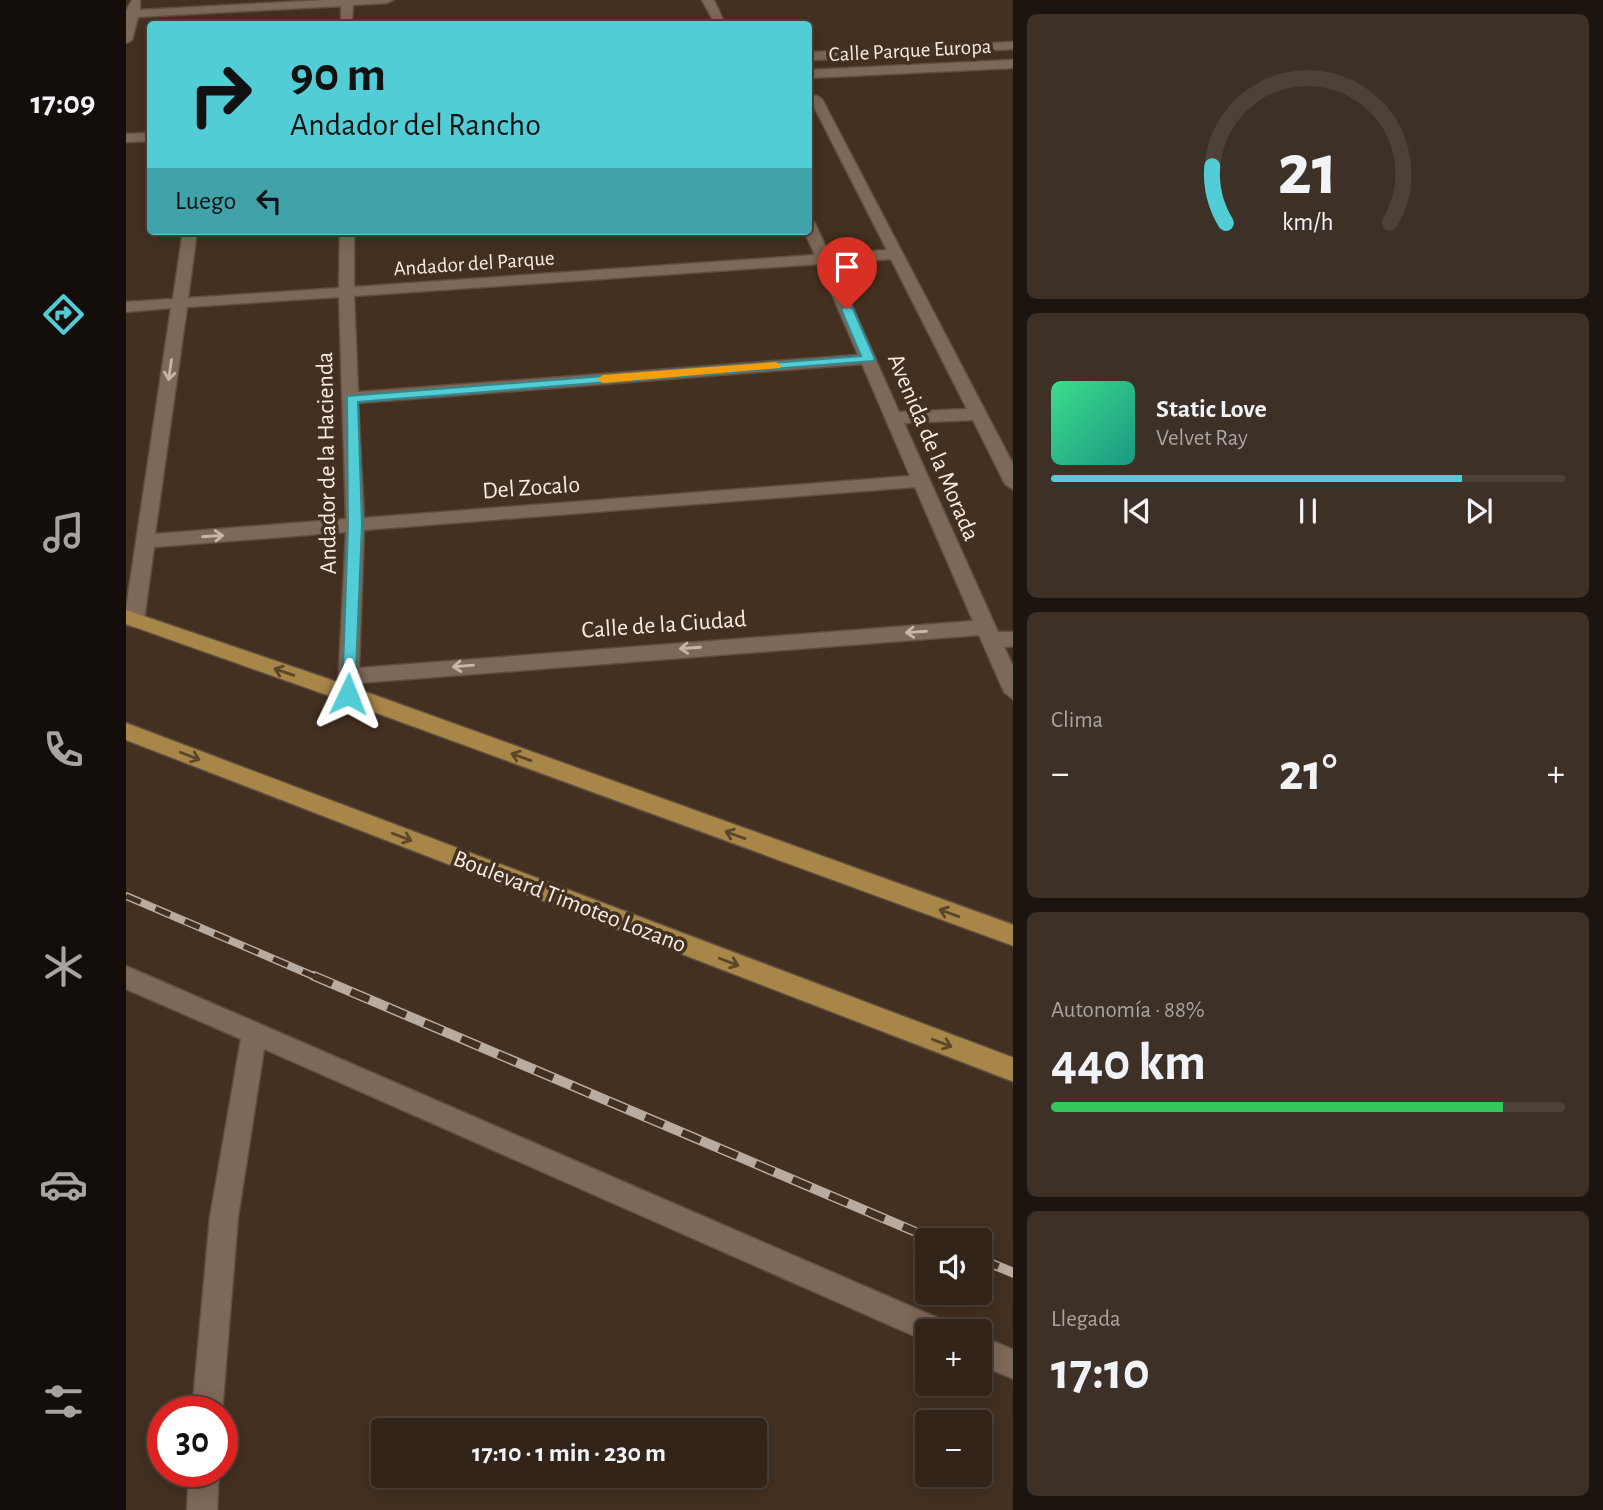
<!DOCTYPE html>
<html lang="es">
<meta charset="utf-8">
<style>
:root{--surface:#322419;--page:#3d3026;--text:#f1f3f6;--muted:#a8a4a2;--line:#4d4138;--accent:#52ccd5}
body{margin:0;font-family:"Alegreya Sans",sans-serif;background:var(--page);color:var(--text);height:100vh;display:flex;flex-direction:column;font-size:26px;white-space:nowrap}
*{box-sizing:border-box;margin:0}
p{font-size:23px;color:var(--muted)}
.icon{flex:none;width:38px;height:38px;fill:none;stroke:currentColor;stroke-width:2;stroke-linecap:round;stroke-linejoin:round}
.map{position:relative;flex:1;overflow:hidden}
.details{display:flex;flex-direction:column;gap:14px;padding:14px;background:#1c140e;width:590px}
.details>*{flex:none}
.guide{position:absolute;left:21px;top:21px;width:665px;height:214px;border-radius:7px;box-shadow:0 4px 18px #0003,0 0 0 2px var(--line);background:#52ccd5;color:#111;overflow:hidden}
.tools{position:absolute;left:789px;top:1228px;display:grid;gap:14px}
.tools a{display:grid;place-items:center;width:77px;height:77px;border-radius:7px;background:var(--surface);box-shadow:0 4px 18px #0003,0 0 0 2px var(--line);font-size:35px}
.speed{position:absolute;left:21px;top:1396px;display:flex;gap:14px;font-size:35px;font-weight:700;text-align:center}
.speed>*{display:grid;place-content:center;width:91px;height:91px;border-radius:50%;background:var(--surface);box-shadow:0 4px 18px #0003,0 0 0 2px var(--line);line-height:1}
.speed .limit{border:10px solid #d22;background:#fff;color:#111}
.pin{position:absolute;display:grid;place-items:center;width:60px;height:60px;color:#fff;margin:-72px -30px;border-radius:50% 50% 50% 0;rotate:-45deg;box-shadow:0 0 7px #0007}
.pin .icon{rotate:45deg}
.me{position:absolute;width:77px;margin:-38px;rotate:2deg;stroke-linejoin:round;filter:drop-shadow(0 0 5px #0008)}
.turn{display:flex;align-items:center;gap:24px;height:147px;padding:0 28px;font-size:32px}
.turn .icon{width:91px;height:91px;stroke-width:2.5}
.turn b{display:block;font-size:49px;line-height:60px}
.then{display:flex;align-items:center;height:66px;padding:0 28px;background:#0003;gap:14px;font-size:26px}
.big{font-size:52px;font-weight:600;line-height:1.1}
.details .card{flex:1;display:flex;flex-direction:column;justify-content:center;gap:10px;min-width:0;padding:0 24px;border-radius:10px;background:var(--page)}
.details .dial{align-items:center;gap:0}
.dial svg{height:182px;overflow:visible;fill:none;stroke:var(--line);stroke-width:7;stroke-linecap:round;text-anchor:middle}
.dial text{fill:var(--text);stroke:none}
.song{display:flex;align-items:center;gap:21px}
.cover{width:84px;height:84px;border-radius:10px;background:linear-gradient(135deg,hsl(150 70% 55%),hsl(170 70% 35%))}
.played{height:7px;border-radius:4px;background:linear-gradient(90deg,var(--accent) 80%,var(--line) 80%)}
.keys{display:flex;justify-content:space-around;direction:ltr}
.heat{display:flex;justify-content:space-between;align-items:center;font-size:38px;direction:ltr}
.charge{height:10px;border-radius:5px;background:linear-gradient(90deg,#34c759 88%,var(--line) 0)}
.trip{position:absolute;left:245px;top:1418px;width:396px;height:70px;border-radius:7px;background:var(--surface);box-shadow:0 4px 18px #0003,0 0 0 2px var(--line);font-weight:600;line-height:70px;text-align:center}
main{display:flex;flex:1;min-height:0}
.menu{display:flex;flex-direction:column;width:126px;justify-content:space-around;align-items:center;background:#140e0a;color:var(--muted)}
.menu .icon{width:49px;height:49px}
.menu .on{color:var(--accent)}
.menu b{font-size:32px;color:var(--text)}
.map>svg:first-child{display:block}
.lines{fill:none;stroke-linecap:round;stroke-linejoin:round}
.street-casing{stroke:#5f4f41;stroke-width:3}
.primary-casing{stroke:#5f4f41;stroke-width:3}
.street{fill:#7e6858;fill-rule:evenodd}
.primary{fill:#a88647;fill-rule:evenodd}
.rail-far1-casing{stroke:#baaba0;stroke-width:8}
.rail-casing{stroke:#baaba0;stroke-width:10}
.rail-far1{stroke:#433021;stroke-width:5;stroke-dasharray:16;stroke-linecap:butt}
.rail{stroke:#433021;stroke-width:7;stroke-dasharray:20;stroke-linecap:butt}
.oneway{stroke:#c7b7ab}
.oneway2{stroke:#5c462a}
.route{fill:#52ccd5;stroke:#35858a;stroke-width:2}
.slow{fill:#f59e0b}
.labels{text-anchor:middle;stroke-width:7;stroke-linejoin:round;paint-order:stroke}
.far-street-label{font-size:21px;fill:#f8ece2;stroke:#433021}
.street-label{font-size:24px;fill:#f8ece2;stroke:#433021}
</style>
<main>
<nav class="menu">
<b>17:09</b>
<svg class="icon on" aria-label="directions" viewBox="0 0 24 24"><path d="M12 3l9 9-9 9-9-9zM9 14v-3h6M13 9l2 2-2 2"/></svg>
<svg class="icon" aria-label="music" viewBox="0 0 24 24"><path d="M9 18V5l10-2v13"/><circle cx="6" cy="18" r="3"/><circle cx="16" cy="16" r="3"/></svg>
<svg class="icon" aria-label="phone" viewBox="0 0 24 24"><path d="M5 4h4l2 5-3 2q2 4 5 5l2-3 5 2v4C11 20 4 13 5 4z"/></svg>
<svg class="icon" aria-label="climate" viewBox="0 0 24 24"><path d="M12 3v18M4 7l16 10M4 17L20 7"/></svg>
<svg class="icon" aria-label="car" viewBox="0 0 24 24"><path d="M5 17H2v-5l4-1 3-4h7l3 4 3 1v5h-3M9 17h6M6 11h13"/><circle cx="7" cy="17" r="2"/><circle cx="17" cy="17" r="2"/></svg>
<svg class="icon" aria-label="filters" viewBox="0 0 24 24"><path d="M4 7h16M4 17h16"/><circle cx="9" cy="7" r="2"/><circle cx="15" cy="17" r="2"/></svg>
</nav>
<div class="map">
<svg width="888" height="1510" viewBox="0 0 888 1510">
<rect width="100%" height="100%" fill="#433021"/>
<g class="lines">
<defs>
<g id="street">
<path d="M6,0H14V10L199,0H267L261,3L227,5L226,24H215V6L12,17L6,40L0,43V11Z"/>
<path d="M576,0H588L599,24H589Z"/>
<path d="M888,42V49L688,60L682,57L688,52Z"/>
<path d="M888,60V68L682,78V70Z"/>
<path d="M690,95L696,99L888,466V490L879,484L847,420L778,423L872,632H888V646L878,647L888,668V700L878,692L853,635L232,683L229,694H215L212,688L220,532L28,547L18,620L8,627L1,625L0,609L45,308L0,312V302L47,299L57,231H71L62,298L213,288L214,231H228V287L689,255L678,231H682V219L689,223L703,254L761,250L684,99ZM765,259L841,409L773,412L707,263ZM693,264L732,355L232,392L228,296ZM213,297L220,519L29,534L61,307ZM736,364L784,476L238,518L232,403ZM789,487L847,621L233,668L238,530Z"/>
<path d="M24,133V141L0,142V134Z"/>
<path d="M0,966L821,1322L825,1332H802V1342L138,1049L112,1217L96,1412H66L84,1217L115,1039L0,989Z"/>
<path d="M854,1336L888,1350V1379L854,1365Z"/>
<path d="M63,1472H93L91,1510H61Z"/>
</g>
<g id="primary">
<path d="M0,610L229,688L888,925V946L215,700L0,624Z"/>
<path d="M0,723L888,1058V1082L0,740Z"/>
</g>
</defs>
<!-- street casing -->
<use href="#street" class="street-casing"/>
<!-- primary casing -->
<use href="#primary" class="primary-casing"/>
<!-- street -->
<use href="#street" class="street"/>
<!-- primary -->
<use href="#primary" class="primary"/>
<defs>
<path id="rail-far1" d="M0,896L192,978"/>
<g id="rail">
<path d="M188,976L811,1241"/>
<path d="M854,1259L888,1273"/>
</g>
</defs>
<!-- rail-far1 casing -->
<use href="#rail-far1" class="rail-far1-casing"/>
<!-- rail casing -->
<use href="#rail" class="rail-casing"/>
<!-- rail-far1 -->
<use href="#rail-far1" class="rail-far1"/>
<!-- rail -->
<use href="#rail" class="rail"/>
</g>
<!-- one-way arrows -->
<defs><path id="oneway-shaft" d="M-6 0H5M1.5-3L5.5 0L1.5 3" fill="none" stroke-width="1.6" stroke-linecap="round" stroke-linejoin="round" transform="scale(1.75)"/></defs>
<g class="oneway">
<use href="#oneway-shaft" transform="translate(44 370) rotate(98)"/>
<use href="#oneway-shaft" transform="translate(87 536) rotate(-4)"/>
<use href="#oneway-shaft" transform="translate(790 632) rotate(176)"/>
<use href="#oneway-shaft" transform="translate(564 648) rotate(176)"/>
<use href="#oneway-shaft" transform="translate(337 666) rotate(175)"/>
</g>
<g class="oneway2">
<use href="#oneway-shaft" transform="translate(158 672) rotate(-161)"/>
<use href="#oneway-shaft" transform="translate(64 756) rotate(21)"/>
<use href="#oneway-shaft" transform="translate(395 757) rotate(-160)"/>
<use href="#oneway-shaft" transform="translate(609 835) rotate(-160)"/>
<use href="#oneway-shaft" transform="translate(276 837) rotate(21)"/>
<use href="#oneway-shaft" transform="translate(823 913) rotate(-160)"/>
<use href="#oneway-shaft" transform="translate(603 962) rotate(21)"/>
<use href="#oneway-shaft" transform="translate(816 1043) rotate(21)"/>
</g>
<!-- route -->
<path class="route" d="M721,306L727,309L749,359L747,361L232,402L236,525L229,694L222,700L216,698L222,525L221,396L735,356L715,309Z"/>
<!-- slow -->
<path class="slow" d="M650,362L656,366L654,368L477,383L471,379L477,375Z"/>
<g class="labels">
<!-- far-street labels -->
<g class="far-street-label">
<text transform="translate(784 50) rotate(-3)" y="7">Calle Parque Europa</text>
<text transform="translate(348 263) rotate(-4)" y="7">Andador del Parque</text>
</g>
<!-- street labels -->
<g class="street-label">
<text transform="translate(808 447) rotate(67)" y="8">Avenida de la Morada</text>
<text transform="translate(200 463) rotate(-91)" y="8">Andador de la Hacienda</text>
<text transform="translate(405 487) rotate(-4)" y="8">Del Zocalo</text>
<text transform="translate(538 624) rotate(-4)" y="8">Calle de la Ciudad</text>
<text transform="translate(444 901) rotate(21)" y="8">Boulevard Timoteo Lozano</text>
</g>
</g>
</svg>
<div class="tools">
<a><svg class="icon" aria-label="sound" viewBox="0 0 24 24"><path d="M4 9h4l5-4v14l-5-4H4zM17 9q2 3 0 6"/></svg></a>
<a>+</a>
<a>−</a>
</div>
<div class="speed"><div class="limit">30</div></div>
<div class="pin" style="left:721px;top:309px;background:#d93025"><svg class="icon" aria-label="arrive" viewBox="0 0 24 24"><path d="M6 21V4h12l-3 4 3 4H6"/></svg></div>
<svg class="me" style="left:222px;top:694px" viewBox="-20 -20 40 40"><path d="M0-17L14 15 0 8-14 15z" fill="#52ccd5" stroke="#fff" stroke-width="4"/></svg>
<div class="trip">17:10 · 1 min · 230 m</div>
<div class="guide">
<div class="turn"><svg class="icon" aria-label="right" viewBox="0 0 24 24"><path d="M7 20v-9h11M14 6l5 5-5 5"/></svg><div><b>90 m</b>Andador del Rancho</div></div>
<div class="then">Luego<svg class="icon" aria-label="left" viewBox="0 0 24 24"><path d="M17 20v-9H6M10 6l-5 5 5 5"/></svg></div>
</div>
</div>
<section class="details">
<div class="card dial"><svg viewBox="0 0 100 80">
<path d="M14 69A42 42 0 1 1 86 69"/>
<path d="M14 69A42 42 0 0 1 8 44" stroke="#52ccd5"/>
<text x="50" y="56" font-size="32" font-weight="700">21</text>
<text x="50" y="72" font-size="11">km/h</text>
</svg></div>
<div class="card">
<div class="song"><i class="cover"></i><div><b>Static Love</b><p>Velvet Ray</p></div></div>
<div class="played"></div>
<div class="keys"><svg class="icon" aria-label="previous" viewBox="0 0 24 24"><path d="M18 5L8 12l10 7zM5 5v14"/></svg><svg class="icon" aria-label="pause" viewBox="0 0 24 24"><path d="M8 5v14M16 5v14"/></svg><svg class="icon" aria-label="next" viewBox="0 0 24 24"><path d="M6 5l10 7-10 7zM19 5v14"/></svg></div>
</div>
<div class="card"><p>Clima</p>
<div class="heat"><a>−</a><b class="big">21°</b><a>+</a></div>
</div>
<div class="card"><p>Autonomía · 88%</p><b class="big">440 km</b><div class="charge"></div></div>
<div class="card"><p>Llegada</p><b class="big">17:10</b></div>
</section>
</main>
